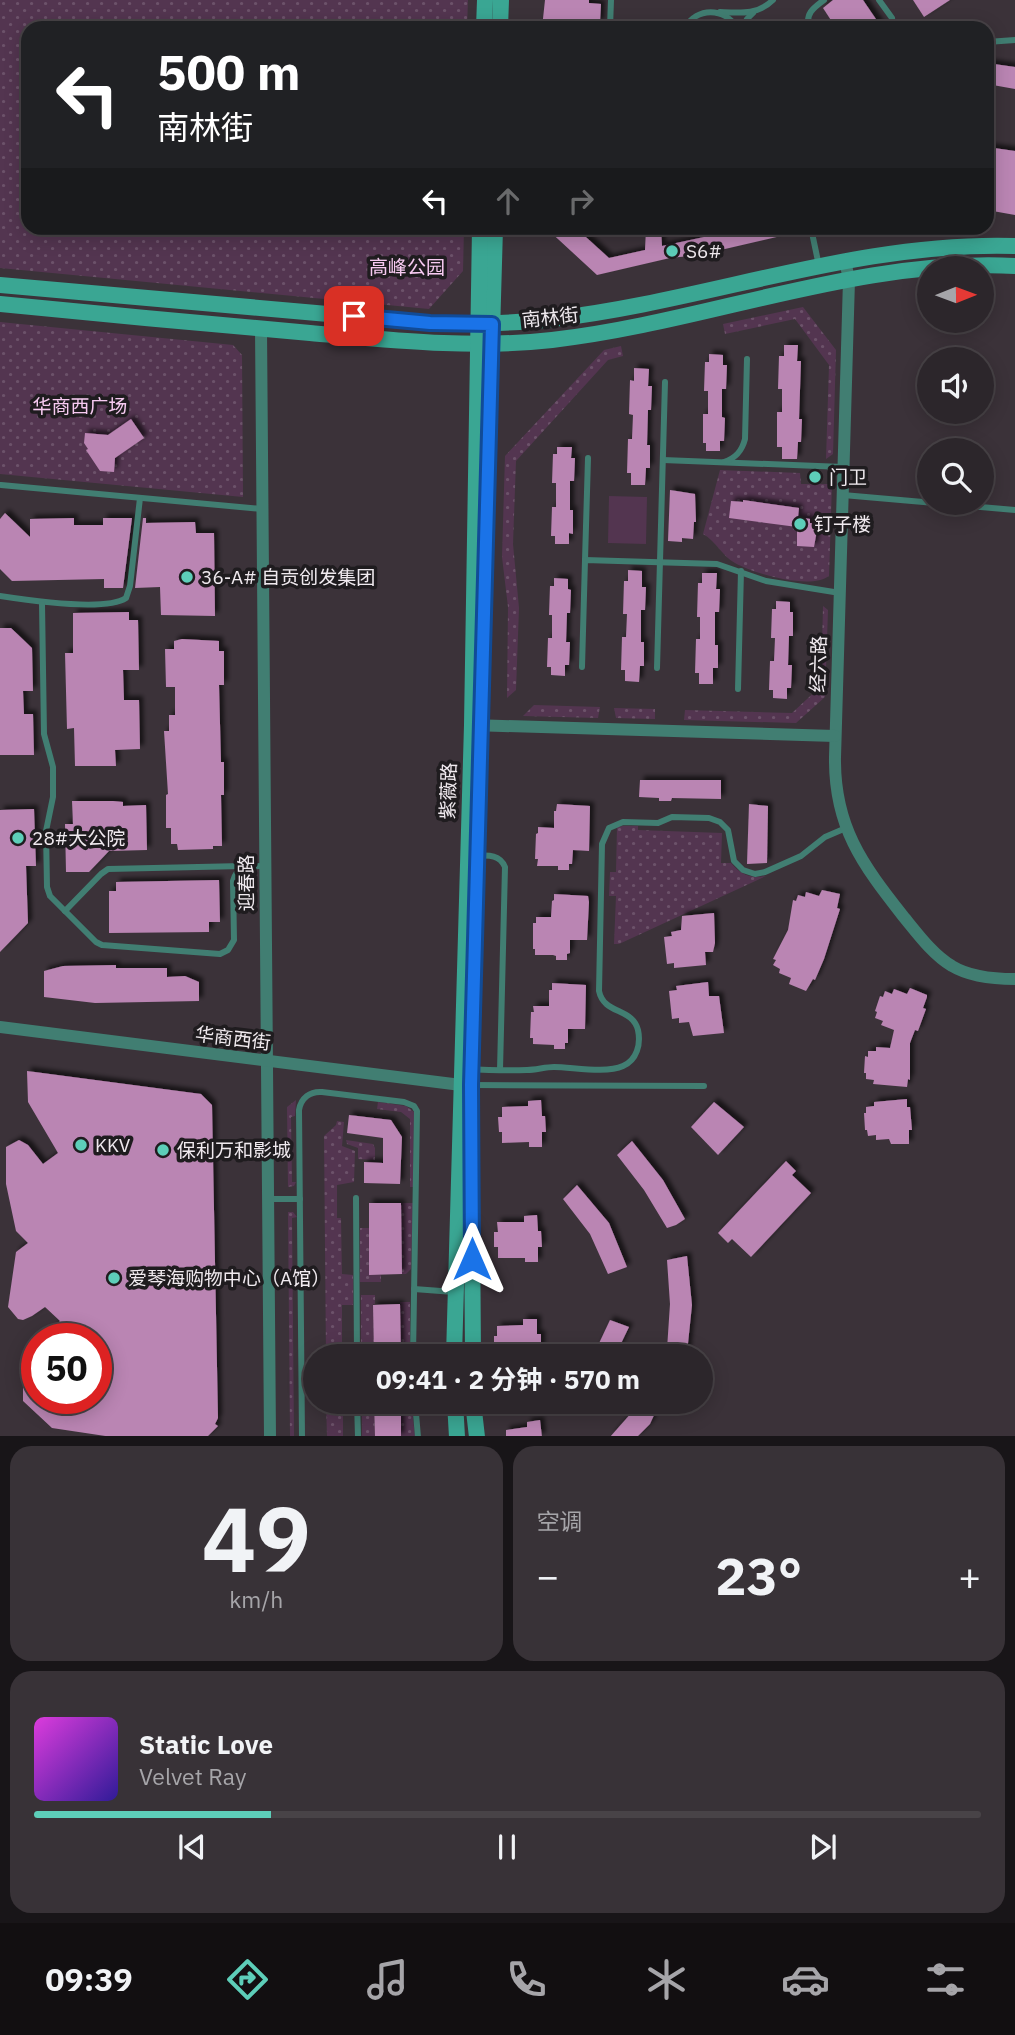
<!DOCTYPE html>
<html lang="zh">
<meta charset="utf-8">
<style>
:root{--surface:#2c262b;--page:#383237;--text:#f1f3f6;--muted:#a6a5a9;--line:#484347;--accent:#5dceb9}
body{margin:0;font-family:"IBM Plex Sans","Noto Sans SC",sans-serif;background:var(--page);color:var(--text);height:100vh;display:flex;flex-direction:column;font-size:26px;white-space:nowrap}
*{box-sizing:border-box;margin:0}
p{font-size:23px;color:var(--muted)}
.icon{flex:none;width:38px;height:38px;fill:none;stroke:currentColor;stroke-width:2;stroke-linecap:round;stroke-linejoin:round}
.map{position:relative;height:1436px;overflow:hidden}
.sheet{display:flex;flex-direction:column;gap:10px;padding:10px;background:#181518;flex:1}
.sheet>*{flex:none}
.hud{position:absolute;left:21px;top:21px;width:973px;height:214px;border-radius:21px;box-shadow:0 4px 18px #0003,0 0 0 2px var(--line);background:#202124;color:#fff;overflow:hidden}
.needle{width:46px;rotate:89deg}
.controls{position:absolute;left:917px;top:256px;display:grid;gap:14px}
.controls a{display:grid;place-items:center;width:77px;height:77px;border-radius:50%;background:var(--surface);box-shadow:0 4px 18px #0003,0 0 0 2px var(--line);font-size:35px}
.speed{position:absolute;left:21px;top:1323px;display:flex;gap:14px;font-size:35px;font-weight:700;text-align:center}
.speed>*{display:grid;place-content:center;width:91px;height:91px;border-radius:50%;background:var(--surface);box-shadow:0 4px 18px #0003,0 0 0 2px var(--line);line-height:1}
.speed .limit{border:10px solid #d22;background:#fff;color:#111}
.pin{position:absolute;display:grid;place-items:center;width:60px;height:60px;color:#fff;margin:-30px;border-radius:14px;box-shadow:0 4px 10px #0006}
.me{position:absolute;width:77px;margin:-38px;rotate:0deg;stroke-linejoin:round;filter:drop-shadow(0 0 5px #0008)}
.turn{display:flex;align-items:center;gap:24px;height:147px;padding:0 21px;font-size:32px}
.turn .icon{width:91px;height:91px;stroke-width:2.5}
.turn b{display:block;font-size:49px;line-height:60px}
.lanes{display:flex;align-items:center;height:66px;padding:0 21px;background:#0003;justify-content:center;gap:35px;direction:ltr}
.lanes .off{opacity:.35}
.big{font-size:52px;font-weight:700;line-height:1.1}
.sheet .tile{flex:1;display:flex;flex-direction:column;justify-content:center;gap:10px;min-width:0;padding:0 24px;border-radius:21px;background:var(--page)}
.sheet .dial{align-items:center;gap:0}
.dial b{font-size:91px;line-height:1}
.song{display:flex;align-items:center;gap:21px}
.cover{width:84px;height:84px;border-radius:10px;background:linear-gradient(135deg,hsl(300 70% 55%),hsl(250 70% 35%))}
.played{height:7px;border-radius:4px;background:linear-gradient(90deg,var(--accent) 25%,var(--line) 25%)}
.keys{display:flex;justify-content:space-around;direction:ltr}
.heat{display:flex;justify-content:space-between;align-items:center;font-size:38px;direction:ltr}
.sheet .tiles{flex:1;display:grid;gap:10px;grid-template-columns:1fr 1fr}
.tile:last-child{grid-column:span 2}
.trip{position:absolute;left:303px;top:1344px;width:410px;height:70px;border-radius:35px;background:var(--surface);box-shadow:0 4px 18px #0003,0 0 0 2px var(--line);font-weight:700;line-height:70px;text-align:center}
.dock{display:flex;height:112px;justify-content:space-around;align-items:center;background:#120f11;color:var(--muted)}
.dock .icon{width:49px;height:49px}
.dock .active{color:var(--accent)}
.dock b{font-size:32px;color:var(--text)}
.map>svg:first-child{display:block}
.green{fill:url(#green-dots)}
.pitch{fill:#533550}
.building{fill:#ba85b3;filter:url(#shadow)}
.lines{fill:none;stroke-linecap:round;stroke-linejoin:round}
.lane{stroke:#417e72;stroke-width:6}
.street{stroke:#417e72;stroke-width:12}
.secondary{stroke:#3aa693;stroke-width:16}
.route-casing{stroke:#114b97;stroke-width:18}
.route{stroke:#1a73e8;stroke-width:12}
.poi-dot{fill:#5dceb9;stroke:#1f1c1f;stroke-width:2.5}
.labels{text-anchor:middle;stroke-width:7;stroke-linejoin:round;paint-order:stroke}
.poi-label{font-size:19px;fill:#f0eaef;stroke:#1f1c1f;text-anchor:start}
.park-label{font-size:19px;fill:#f7caf1;stroke:#1f1c1f}
.street-label{font-size:19px;fill:#f0eaef;stroke:#1f1c1f}
</style>
<div class="map">
<svg width="1015" height="1437" viewBox="0 0 1015 1437">
<defs>
<pattern id="green-dots" width="8" height="8" patternUnits="userSpaceOnUse" patternTransform="scale(1.75)"><rect width="8" height="8" fill="#533550"/><path d="M2 2h.1M6 6h.1" fill="none" stroke="#6c526a" stroke-width="1.8" stroke-linecap="round"/></pattern>
<filter id="shadow"><feDropShadow dx="4" dy="-4" stdDeviation="2" flood-color="#0009"/></filter>
</defs>
<rect width="100%" height="100%" fill="#3b3239"/>
<!-- green -->
<g class="green">
<path d="M0,0H468L467,28H28V228H464L463,271L429,309L0,268Z"/>
<path d="M803,307L836,350L833,454L826,459L829,365L795,319L725,334L723,324Z"/>
<path d="M0,322L233,345L242,355L243,497L0,474Z"/>
<path d="M621,346L623,356L608,360L516,461L513,544L519,608L516,690L507,698L508,607L502,557L505,456L604,350Z"/>
<path d="M720,470L800,473L801,484H832L829,576C810,590 755,574 735,563C723,557 716,541 703,534Z"/>
<path d="M823,606L828,610L825,697L796,723L684,720L685,710L792,713L821,686Z"/>
<path d="M534,705L600,707L598,718L523,716Z"/>
<path d="M614,708L655,709V719L616,718Z"/>
<path d="M623,826H638V830L722,833L721,863H731C741,875 751,879 766,876L619,944H614L616,896H609L610,872H616L617,827Z"/>
<path d="M296,1100L295,1116L291,1117L292,1182H296L294,1186L288,1187L287,1107Z"/>
<path d="M378,1102L406,1106L414,1112L413,1187H410V1119L401,1112L377,1109Z"/>
<path d="M337,1121L344,1122L342,1146L355,1151L354,1182L337,1185V1218H341L342,1274L353,1275V1305H342V1356H326L324,1136L336,1125Z"/>
<path d="M346,1140L373,1144L375,1148V1160L358,1159V1148L347,1144Z"/>
<path d="M401,1203H413L411,1269L406,1274H402Z"/>
<path d="M288,1212H293L297,1217L292,1218L294,1437L290,1436Z"/>
<path d="M360,1228H369V1274L381,1275V1282H360Z"/>
<path d="M361,1295H375V1304H373L374,1356H361Z"/>
<path d="M400,1302H410V1356H401Z"/>
<path d="M326,1402H343V1436H327Z"/>
<path d="M362,1402H374L375,1436H362Z"/>
<path d="M401,1402H411L415,1436H401Z"/>
</g>
<!-- pitch -->
<path class="pitch" d="M609,496L647,497L646,544L608,543Z"/>
<!-- building -->
<g class="building">
<path d="M545,0H589V3L601,4L600,23H588V28H542Z"/>
<path d="M833,0H863L882,28H836L823,8Z"/>
<path d="M913,0H950L924,17Z"/>
<path d="M987,63L1015,67V89L987,84Z"/>
<path d="M987,147L1015,151V215L987,210Z"/>
<path d="M546,228H576L609,258L645,250L646,228H661L662,246L746,228H797L798,232L699,255L670,258L597,275Z"/>
<path d="M784,345H798L797,361H801L799,419H802L801,442H798L797,459H782V447H777V412H782V389H778L779,356H784Z"/>
<path d="M709,354L723,355V365H727L726,389H722V417L725,418L724,441H720V451H706V443H703V414H708V391H704L705,362H709Z"/>
<path d="M634,368L649,369L648,386H652L651,410H648L647,445H650V468H646L645,485H631V473H627L628,439H632L633,415L629,414L630,380L634,381Z"/>
<path d="M131,419L144,438L115,458L114,472L100,471L86,450L88,449L84,443L85,433L108,435Z"/>
<path d="M557,447H572L571,458H575L574,481H570V510H573V534L569,533V544H555V536H551L552,507H556V483H552L553,454H557Z"/>
<path d="M670,490L695,494L696,522H694L693,539L682,538V542L668,541Z"/>
<path d="M743,500L799,508L798,517L810,519V523L818,524L814,547L797,546V527L729,518L731,501L743,502Z"/>
<path d="M5,513L30,537V519L74,518V525H103V518H132L123,588H104V579L12,581L0,569V519Z"/>
<path d="M143,518H146V523L195,522L196,533H214L215,616L161,615L160,587L135,588Z"/>
<path d="M628,570L642,571V587H646L645,610H641V642H644V666H640L639,682L625,681V670H621L622,637H626L627,614H623L624,581H628Z"/>
<path d="M702,573H717L716,589H720L719,612H715V645H718V668H713V684H699V673H695L696,639H700V617H697L698,583H702Z"/>
<path d="M554,578L568,579V589L571,590L570,613H567L566,642H570L569,665H565V676L551,675V667H547L548,638H552V615H549L550,586H554Z"/>
<path d="M776,601L790,602V612H793V636H789L788,665H792L791,688H787V699L773,698V690H769L770,661H774L775,638H771L772,609H776Z"/>
<path d="M129,612V620H138L139,670H123L124,700H139L140,749L115,750L116,766H75L74,728L67,729L65,653H73V613Z"/>
<path d="M0,628H11L32,648L33,691H23L24,714H33L34,755H0Z"/>
<path d="M182,639L219,641V651H224V685H219L221,762H224V795H221L222,846H213V849L178,850L177,844H171V828H166V795L168,794L164,731H169V715H175V687H166L165,649H174V641Z"/>
<path d="M640,780H721V799L672,798L671,801H659V798L639,797Z"/>
<path d="M72,801H113L123,802V806L146,805L147,850L109,851L89,872H66L65,824H73Z"/>
<path d="M557,804L590,806L589,851L573,850L572,864H569V870H558V866H537L538,859H535L536,834L538,833V827L554,828V811H556Z"/>
<path d="M749,804L768,806L767,863L747,864Z"/>
<path d="M34,809L36,866H26L28,923L0,952V810Z"/>
<path d="M219,880L220,922H209V932L109,933V891H116V882Z"/>
<path d="M822,890L840,894L837,908L840,909L824,959L815,980L813,979L806,991L789,984L791,978L779,973L780,969L773,965L776,960L773,959L788,930L793,900L796,901L798,895L805,897L806,892L819,896Z"/>
<path d="M554,894L588,896L589,902L587,940H570V953L567,954V960H556V956L553,955H535V949H533V923H536V917H551L552,901L554,900Z"/>
<path d="M714,913L715,943L713,952H705L706,965L674,968V963L667,964L664,937L672,936L671,932L681,930L682,916Z"/>
<path d="M116,965V968H167V977L185,976L199,982V1001L95,1003L44,997V971L63,966Z"/>
<path d="M708,982L709,996H719L724,1033L693,1036L689,1022L679,1023V1018L672,1019L669,991L677,990L676,986Z"/>
<path d="M552,983L586,985L585,1029H568V1043H565V1049H554V1045L533,1044V1038H530L531,1012H534L533,1006H549V990H552Z"/>
<path d="M910,988L927,995V997L923,1008L926,1009L918,1031L915,1030L910,1043V1080L908,1079L907,1087L873,1084L874,1080L866,1079V1073H864L865,1056L868,1057V1051H876V1047L890,1048L894,1030L881,1025L883,1021L875,1018L877,1012L875,1011L880,996L883,997L885,991L892,994L894,989L907,994Z"/>
<path d="M27,1071L201,1094L212,1105L218,1418L215,1424L218,1426L207,1437H112L52,1428L23,1401V1360L37,1345V1398H96V1339H43L60,1321L45,1307L32,1316L23,1320L18,1319L8,1307L16,1252L28,1243L16,1231L6,1184V1147L19,1140L28,1145L43,1164L58,1153L28,1102Z"/>
<path d="M907,1099V1107H910L912,1130H909V1144H891L889,1139L876,1140V1135L868,1136L867,1130H865L864,1113H866V1107L874,1106V1102Z"/>
<path d="M541,1100L542,1116H545L546,1132H542V1147H529V1142L502,1143V1132H499L498,1117H502V1107L528,1106V1101Z"/>
<path d="M714,1102L744,1127L718,1155L691,1127Z"/>
<path d="M349,1115L391,1120L402,1137L400,1184L364,1183V1162L383,1163V1138L347,1133Z"/>
<path d="M632,1141L663,1180L685,1219L676,1225L667,1228L644,1190L617,1155Z"/>
<path d="M786,1161L796,1171L792,1175L811,1193L751,1257L732,1239L728,1243L718,1233Z"/>
<path d="M577,1185L609,1223L627,1267L608,1274L590,1234L563,1199Z"/>
<path d="M369,1203H401L402,1274L369,1275Z"/>
<path d="M537,1215L538,1231H541L542,1247H538V1262H525V1258H498V1247H494V1232H498L497,1222H524V1216Z"/>
<path d="M687,1256L692,1305L687,1353L667,1349L670,1304L667,1260Z"/>
<path d="M400,1304L401,1356H374L373,1305Z"/>
<path d="M523,1319H537V1334H541V1351H538V1356H498L497,1351H494V1336H497V1326L523,1325Z"/>
<path d="M610,1320L629,1327L615,1356H593Z"/>
<path d="M374,1402H401V1437H375Z"/>
<path d="M637,1402H660L650,1424L637,1437H610L633,1411Z"/>
<path d="M540,1420L542,1437H506V1430L527,1427V1422Z"/>
</g>
<g class="lines">
<!-- lane -->
<g class="lane">
<path d="M879,0L892,18"/>
<path d="M720,12C741,13 758,15 773,0"/>
<path d="M610,28L611,0"/>
<path d="M685,28C697,7 724,7 737,28"/>
<path d="M743,28L747,19L753,13"/>
<path d="M809,28C805,14 813,8 824,0"/>
<path d="M987,42L1015,40"/>
<path d="M811,228L819,266"/>
<path d="M663,460L843,467"/>
<path d="M724,462C736,458 742,451 745,439L747,359"/>
<path d="M1,485L262,509"/>
<path d="M843,495L1015,510"/>
<path d="M585,560L588,458"/>
<path d="M0,596C26,600 105,612 126,598L130,586L140,498"/>
<path d="M42,604L44,734L53,767V797L46,831L47,887L50,896L96,942L102,945L220,954L228,950L234,940L233,881C237,865 250,866 265,866"/>
<path d="M582,667L585,560L717,564L766,581L840,593"/>
<path d="M657,668L665,382"/>
<path d="M738,689L741,571"/>
<path d="M471,856C484,856 499,852 505,867L500,1070"/>
<path d="M65,911L101,874L108,869L243,866"/>
<path d="M462,1069C484,1070 505,1071 527,1070C536,1070 545,1067 554,1067C572,1067 606,1074 623,1066C637,1060 641,1044 638,1030C632,1007 604,1015 599,991L602,844L609,828L623,822L658,823L672,817L709,818L720,822L728,830L734,861L743,870L755,874L765,872L801,856L825,837L846,828"/>
<path d="M472,1085L704,1086"/>
<path d="M356,1198L357,1356"/>
<path d="M268,1199H300"/>
<path d="M414,1289L454,1292"/>
<path d="M357,1402L358,1437"/>
<path d="M415,1402L418,1437"/>
<path d="M302,1437L299,1110C301,1098 310,1091 322,1092L404,1102L414,1106L417,1111L413,1356"/>
</g>
<!-- street -->
<g class="street">
<path d="M845,260L849,280L835,757C834,826 862,864 903,916C917,933 933,955 952,966C970,977 994,979 1015,979"/>
<path d="M261,329L270,1437"/>
<path d="M472,725L835,736"/>
<path d="M0,1027L461,1085"/>
</g>
<!-- secondary -->
<g class="secondary">
<path d="M484,28L485,0"/>
<path d="M500,28L501,0"/>
<path d="M0,285L430,323C471,324 511,324 552,319C708,301 856,241 1015,246"/>
<path d="M0,304C103,314 207,324 310,333C391,340 471,349 552,340C708,322 857,258 1015,266"/>
<path d="M485,577L495,228"/>
<path d="M471,1089L473,1356"/>
<path d="M454,1356L472,725L480,228"/>
<path d="M455,1402L457,1437"/>
<path d="M473,1402L477,1437"/>
</g>
</g>
<g class="lines">
<defs>
<path id="route" d="M354,316L430,323L492,324L471,1085L472,1259"/>
</defs>
<!-- route casing -->
<use href="#route" class="route-casing"/>
<!-- route -->
<use href="#route" class="route"/>
</g>
<!-- markers -->
<g class="poi-dot">
<circle cx="672" cy="251" r="7"/>
<circle cx="815" cy="477" r="7"/>
<circle cx="800" cy="524" r="7"/>
<circle cx="187" cy="577" r="7"/>
<circle cx="18" cy="838" r="7"/>
<circle cx="81" cy="1145" r="7"/>
<circle cx="163" cy="1150" r="7"/>
<circle cx="114" cy="1278" r="7"/>
</g>
<g class="labels">
<!-- poi labels -->
<g class="poi-label">
<text x="686" y="258">S6#</text>
<text x="829" y="484">门卫</text>
<text x="814" y="531">钉子楼</text>
<text x="201" y="584">36-A# 自贡创发集团</text>
<text x="32" y="845">28#大公院</text>
<text x="95" y="1152">KKV</text>
<text x="177" y="1157">保利万和影城</text>
<text x="128" y="1285">爱琴海购物中心（A馆）</text>
</g>
<!-- park labels -->
<g class="park-label">
<text x="407" y="274">高峰公园</text>
<text x="80" y="413">华商西广场</text>
</g>
<!-- street labels -->
<g class="street-label">
<text transform="translate(550 317) rotate(-6)" y="7">南林街</text>
<text transform="translate(818 664) rotate(-88)" y="7">经六路</text>
<text transform="translate(448 791) rotate(-88)" y="7">紫薇路</text>
<text transform="translate(246 883) rotate(-90)" y="7">迎春路</text>
<text transform="translate(233 1038) rotate(7)" y="7">华商西街</text>
</g>
</g>
</svg>
<div class="controls">
<a><svg class="needle" viewBox="-14 -14 28 28"><path d="M0-13l5 13h-10z" fill="#e53935"/><path d="M0 13l5-13h-10z" fill="#a6a5a9"/></svg></a>
<a><svg class="icon" aria-label="sound" viewBox="0 0 24 24"><path d="M4 9h4l5-4v14l-5-4H4zM17 9q2 3 0 6"/></svg></a>
<a><svg class="icon" aria-label="search" viewBox="0 0 24 24"><circle cx="10" cy="10" r="6"/><path d="M15 15l6 6"/></svg></a>
</div>
<div class="speed"><div class="limit">50</div></div>
<div class="pin" style="left:354px;top:316px;background:#d93025"><svg class="icon" aria-label="arrive" viewBox="0 0 24 24"><path d="M6 21V4h12l-3 4 3 4H6"/></svg></div>
<svg class="me" style="left:472px;top:1259px" viewBox="-20 -20 40 40"><path d="M0-17L14 15 0 8-14 15z" fill="#1a73e8" stroke="#fff" stroke-width="4"/></svg>
<div class="trip">09:41 · 2 分钟 · 570 m</div>
<div class="hud">
<div class="turn"><svg class="icon" aria-label="left" viewBox="0 0 24 24"><path d="M17 20v-9H6M10 6l-5 5 5 5"/></svg><div><b>500 m</b>南林街</div></div>
<div class="lanes"><svg class="icon" aria-label="left" viewBox="0 0 24 24"><path d="M17 20v-9H6M10 6l-5 5 5 5"/></svg><svg class="icon off" aria-label="ahead" viewBox="0 0 24 24"><path d="M12 20V5M6 11l6-6 6 6"/></svg><svg class="icon off" aria-label="right" viewBox="0 0 24 24"><path d="M7 20v-9h11M14 6l5 5-5 5"/></svg></div>
</div>
</div>
<section class="sheet">
<div class="tiles">
<div class="tile dial"><b>49</b><p>km/h</p></div>
<div class="tile"><p>空调</p>
<div class="heat"><a>−</a><b class="big">23°</b><a>+</a></div>
</div>
<div class="tile">
<div class="song"><i class="cover"></i><div><b>Static Love</b><p>Velvet Ray</p></div></div>
<div class="played"></div>
<div class="keys"><svg class="icon" aria-label="previous" viewBox="0 0 24 24"><path d="M18 5L8 12l10 7zM5 5v14"/></svg><svg class="icon" aria-label="pause" viewBox="0 0 24 24"><path d="M8 5v14M16 5v14"/></svg><svg class="icon" aria-label="next" viewBox="0 0 24 24"><path d="M6 5l10 7-10 7zM19 5v14"/></svg></div>
</div>
</div>
</section>
<nav class="dock">
<b>09:39</b>
<svg class="icon active" aria-label="directions" viewBox="0 0 24 24"><path d="M12 3l9 9-9 9-9-9zM9 14v-3h6M13 9l2 2-2 2"/></svg>
<svg class="icon" aria-label="music" viewBox="0 0 24 24"><path d="M9 18V5l10-2v13"/><circle cx="6" cy="18" r="3"/><circle cx="16" cy="16" r="3"/></svg>
<svg class="icon" aria-label="phone" viewBox="0 0 24 24"><path d="M5 4h4l2 5-3 2q2 4 5 5l2-3 5 2v4C11 20 4 13 5 4z"/></svg>
<svg class="icon" aria-label="climate" viewBox="0 0 24 24"><path d="M12 3v18M4 7l16 10M4 17L20 7"/></svg>
<svg class="icon" aria-label="car" viewBox="0 0 24 24"><path d="M5 17H2v-5l4-1 3-4h7l3 4 3 1v5h-3M9 17h6M6 11h13"/><circle cx="7" cy="17" r="2"/><circle cx="17" cy="17" r="2"/></svg>
<svg class="icon" aria-label="filters" viewBox="0 0 24 24"><path d="M4 7h16M4 17h16"/><circle cx="9" cy="7" r="2"/><circle cx="15" cy="17" r="2"/></svg>
</nav>
